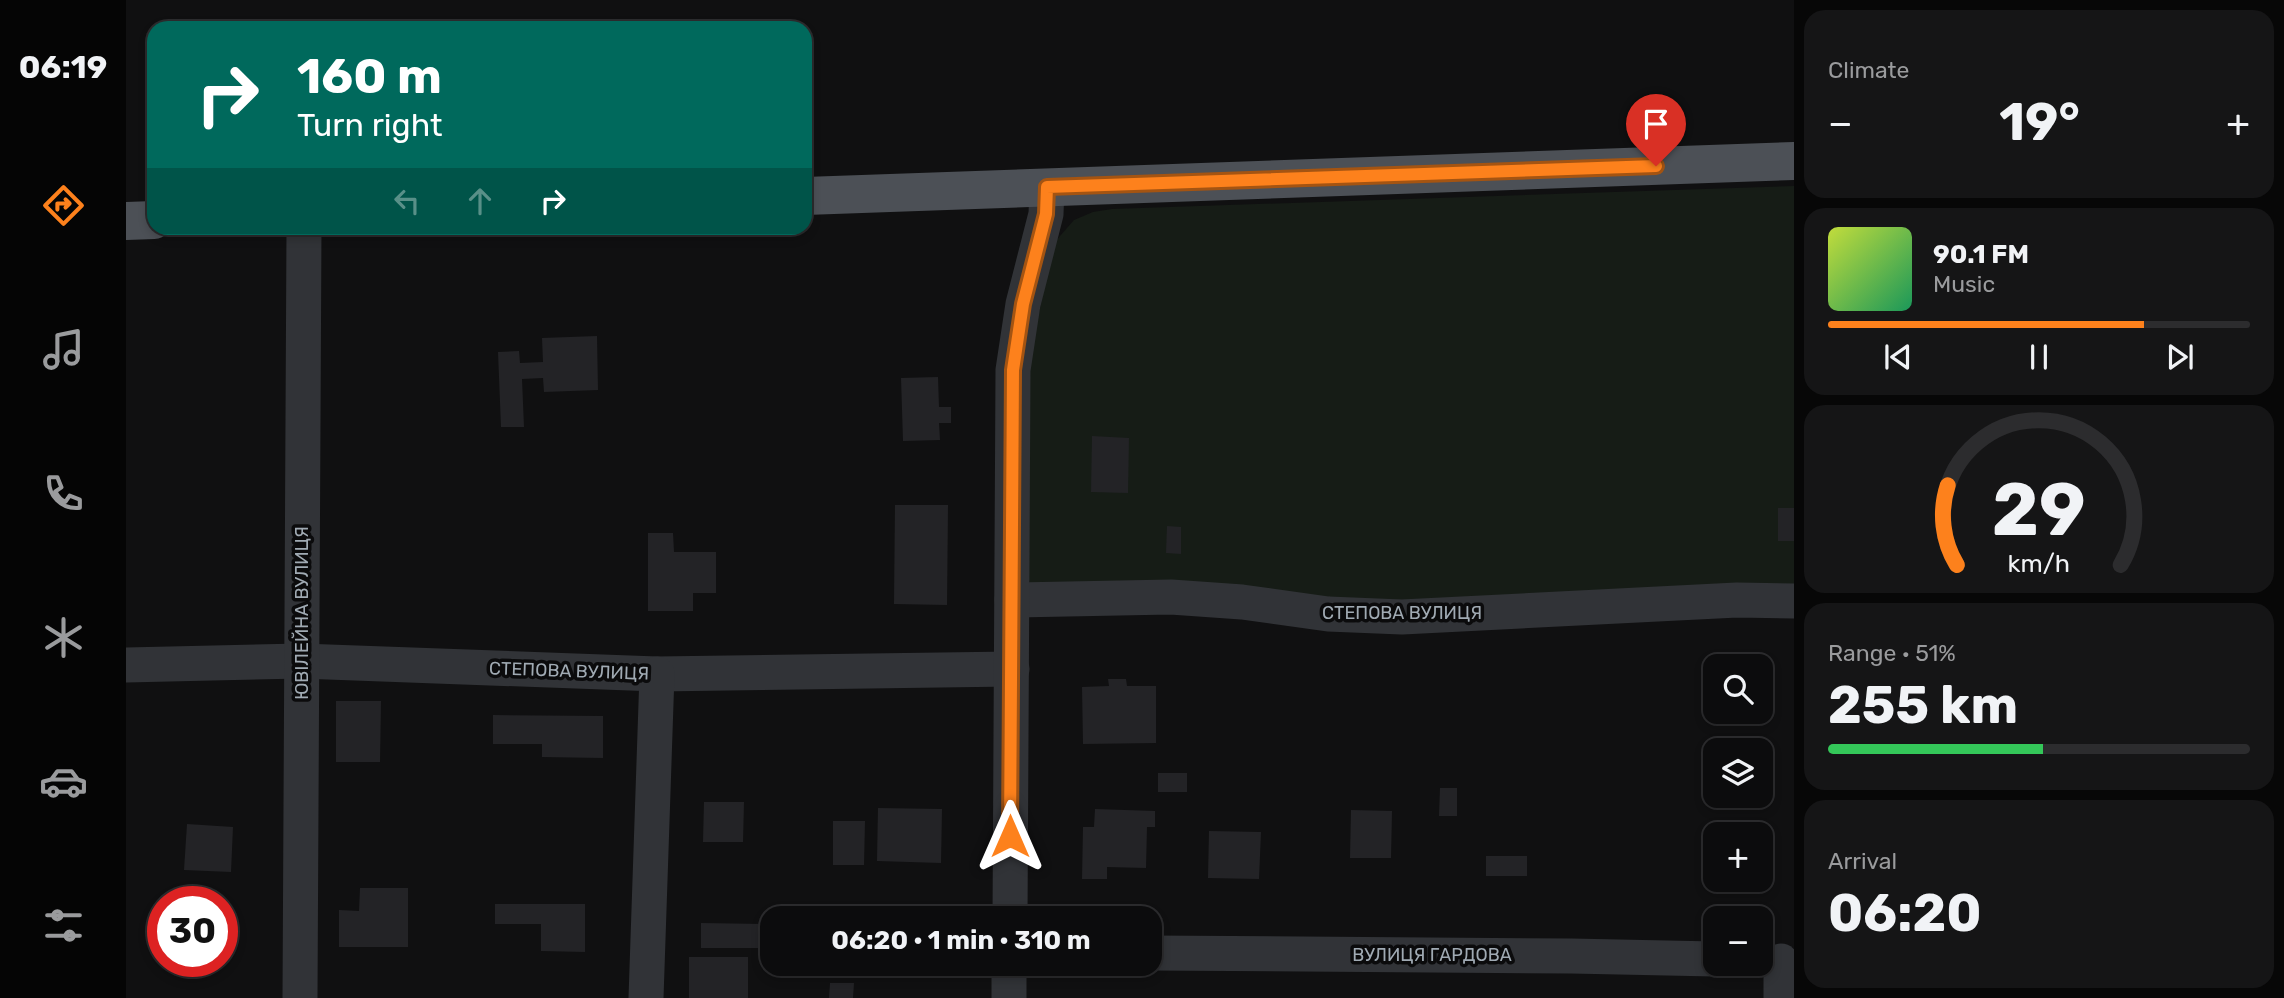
<!DOCTYPE html>
<meta charset="utf-8">
<style>
:root{--surface:#0c0c0d;--page:#151516;--text:#f1f3f6;--muted:#9a9b9d;--line:#2c2c2e;--accent:#fd811c}
body{margin:0;font-family:Rubik,sans-serif;background:var(--page);color:var(--text);height:100vh;display:flex;flex-direction:column;font-size:26px;white-space:nowrap}
*{box-sizing:border-box;margin:0}
p{font-size:23px;color:var(--muted)}
.icon{flex:none;width:38px;height:38px;fill:none;stroke:currentColor;stroke-width:2;stroke-linecap:round;stroke-linejoin:round}
.map{position:relative;flex:1;overflow:hidden}
.sheet{display:flex;flex-direction:column;gap:10px;padding:10px;background:#070707;width:490px}
.sheet>*{flex:none}
.top-card{position:absolute;left:21px;top:21px;width:665px;height:214px;border-radius:21px;box-shadow:0 4px 10px #0003,0 0 0 2px var(--line);background:#00695c;color:#fff;overflow:hidden}
.buttons{position:absolute;left:1577px;top:654px;display:grid;gap:14px}
.buttons a{display:grid;place-items:center;width:70px;height:70px;border-radius:14px;background:var(--surface);box-shadow:0 4px 10px #0003,0 0 0 2px var(--line);font-size:35px}
.speed{position:absolute;left:21px;top:886px;display:flex;gap:14px;font-size:35px;font-weight:700;text-align:center}
.speed>*{display:grid;place-content:center;width:91px;height:91px;border-radius:50%;background:var(--surface);box-shadow:0 4px 10px #0003,0 0 0 2px var(--line);line-height:1}
.speed .limit{border:10px solid #d22;background:#fff;color:#111}
.pin{position:absolute;display:grid;place-items:center;width:60px;height:60px;color:#fff;margin:-72px -30px;border-radius:50% 50% 50% 0;rotate:-45deg;box-shadow:0 0 7px #0007}
.pin .icon{rotate:45deg}
.me{position:absolute;width:77px;margin:-38px;rotate:0deg;stroke-linejoin:round;filter:drop-shadow(0 0 5px #0008)}
.turn{display:flex;align-items:center;gap:24px;height:147px;padding:0 35px;font-size:32px}
.turn .icon{width:91px;height:91px;stroke-width:2.5}
.turn b{display:block;font-size:49px;line-height:60px}
.lanes{display:flex;align-items:center;height:66px;padding:0 35px;background:#0003;justify-content:center;gap:35px;direction:ltr}
.lanes .off{opacity:.35}
.big{font-size:52px;font-weight:700;line-height:1.1}
.sheet .card{flex:1;display:flex;flex-direction:column;justify-content:center;gap:10px;min-width:0;padding:0 24px;border-radius:21px;background:var(--page)}
.sheet .dial{align-items:center;gap:0}
.dial svg{height:182px;overflow:visible;fill:none;stroke:var(--line);stroke-width:7;stroke-linecap:round;text-anchor:middle}
.dial text{fill:var(--text);stroke:none}
.song{display:flex;align-items:center;gap:21px}
.cover{width:84px;height:84px;border-radius:10px;background:linear-gradient(135deg,hsl(70 70% 55%),hsl(150 70% 35%))}
.played{height:7px;border-radius:4px;background:linear-gradient(90deg,var(--accent) 75%,var(--line) 75%)}
.keys{display:flex;justify-content:space-around;direction:ltr}
.heat{display:flex;justify-content:space-between;align-items:center;font-size:38px;direction:ltr}
.charge{height:10px;border-radius:5px;background:linear-gradient(90deg,#34c759 51%,var(--line) 0)}
.trip{position:absolute;left:634px;top:906px;width:402px;height:70px;border-radius:21px;background:var(--surface);box-shadow:0 4px 10px #0003,0 0 0 2px var(--line);font-weight:700;line-height:70px;text-align:center}
main{display:flex;flex:1;min-height:0}
.dock{display:flex;flex-direction:column;width:126px;justify-content:space-around;align-items:center;background:#050505;color:var(--muted)}
.dock .icon{width:49px;height:49px}
.dock .on{color:var(--accent)}
.dock b{font-size:32px;color:var(--text)}
.map>svg:first-child{display:block}
.green{fill:#161c16}
.building{fill:#232326}
.lines{fill:none;stroke-linecap:round;stroke-linejoin:round}
.minor{stroke:#313337;stroke-width:35}
.major{stroke:#4c5056;stroke-width:38}
.route-casing{stroke:#a45412;stroke-width:18}
.route{stroke:#fd811c;stroke-width:12}
.labels{text-anchor:middle;stroke-width:7;stroke-linejoin:round;paint-order:stroke}
.street-label{font-size:18px;fill:#a0aab3;stroke:#0b0b0c}
</style>
<main>
<nav class="dock">
<b>06:19</b>
<svg class="icon on" aria-label="directions" viewBox="0 0 24 24"><path d="M12 3l9 9-9 9-9-9zM9 14v-3h6M13 9l2 2-2 2"/></svg>
<svg class="icon" aria-label="music" viewBox="0 0 24 24"><path d="M9 18V5l10-2v13"/><circle cx="6" cy="18" r="3"/><circle cx="16" cy="16" r="3"/></svg>
<svg class="icon" aria-label="phone" viewBox="0 0 24 24"><path d="M5 4h4l2 5-3 2q2 4 5 5l2-3 5 2v4C11 20 4 13 5 4z"/></svg>
<svg class="icon" aria-label="climate" viewBox="0 0 24 24"><path d="M12 3v18M4 7l16 10M4 17L20 7"/></svg>
<svg class="icon" aria-label="car" viewBox="0 0 24 24"><path d="M5 17H2v-5l4-1 3-4h7l3 4 3 1v5h-3M9 17h6M6 11h13"/><circle cx="7" cy="17" r="2"/><circle cx="17" cy="17" r="2"/></svg>
<svg class="icon" aria-label="filters" viewBox="0 0 24 24"><path d="M4 7h16M4 17h16"/><circle cx="9" cy="7" r="2"/><circle cx="15" cy="17" r="2"/></svg>
</nav>
<div class="map">
<svg width="1668" height="998" viewBox="0 0 1668 998">
<rect width="100%" height="100%" fill="#101011"/>
<!-- green -->
<path class="green" d="M1668,186V591L1281,608L904,583L902,578L901,368L928,243L948,220L967,212L986,209Z"/>
<!-- building -->
<g class="building">
<path d="M471,336L472,390L418,392L417,378L396,379L398,427H375L372,352L393,351L394,363L417,362L416,338Z"/>
<path d="M812,377L813,407H825V423H813L814,440L777,441L775,378Z"/>
<path d="M966,436L1003,438L1002,493L965,492Z"/>
<path d="M769,505H822L821,605L768,604Z"/>
<rect x="1652" y="508" width="16" height="33"/>
<path d="M1041,526L1055,527V554L1040,553Z"/>
<path d="M522,533H547L548,552H590V593H567V611H522Z"/>
<path d="M982,679H1000L1001,686H1030V743L957,744L956,687L983,686Z"/>
<path d="M210,701H255L254,762H210Z"/>
<path d="M367,715L477,716V758L416,757V744H367Z"/>
<rect x="1032" y="773" width="29" height="19"/>
<path d="M1314,788H1331V816H1313Z"/>
<path d="M578,802H618L617,842H577Z"/>
<path d="M752,808L816,809L815,863L751,861Z"/>
<path d="M969,809L1029,811V827H1021L1020,868L981,867V879H956L957,827H968Z"/>
<path d="M1225,810L1266,811L1265,858H1224Z"/>
<path d="M707,821H739L738,865H707Z"/>
<path d="M61,824L107,827L105,872L58,870Z"/>
<path d="M1083,831L1135,832L1133,879L1082,878Z"/>
<rect x="1360" y="856" width="41" height="20"/>
<path d="M234,888H282V947H213V910L233,911Z"/>
<path d="M369,904H459V952L415,951V924H369Z"/>
<path d="M575,923L646,924V948H575Z"/>
<rect x="563" y="957" width="59" height="41"/>
<path d="M704,983H728L727,998H703Z"/>
</g>
<g class="lines">
<!-- minor -->
<g class="minor">
<path d="M886,600L1045,597L1116,602L1202,614L1276,617L1611,600L1668,601"/>
<path d="M0,665L175,661L531,674L886,669"/>
<path d="M884,919L887,370L897,304L920,214L921,187"/>
<path d="M1024,953L1445,956L1589,959"/>
<path d="M174,998L178,228"/>
<path d="M520,998L531,674"/>
<path d="M883,998V964"/>
<path d="M1655,998V961"/>
</g>
<!-- major -->
<g class="major">
<path d="M679,196L1668,161"/>
<path d="M0,221L28,220"/>
</g>
</g>
<g class="lines">
<defs>
<path id="route" d="M884,836L887,370L897,304L920,214L921,187L1530,166"/>
</defs>
<!-- route casing -->
<use href="#route" class="route-casing"/>
<!-- route -->
<use href="#route" class="route"/>
</g>
<g class="labels">
<!-- street labels -->
<g class="street-label">
<text transform="translate(176 613) rotate(-90)" y="6">ЮВІЛЕЙНА ВУЛИЦЯ</text>
<text x="1276" y="619">СТЕПОВА ВУЛИЦЯ</text>
<text transform="translate(443 671) rotate(2)" y="6">СТЕПОВА ВУЛИЦЯ</text>
<text x="1306" y="961">ВУЛИЦЯ ГАРДОВА</text>
</g>
</g>
</svg>
<div class="buttons">
<a><svg class="icon" aria-label="search" viewBox="0 0 24 24"><circle cx="10" cy="10" r="6"/><path d="M15 15l6 6"/></svg></a>
<a><svg class="icon" aria-label="layers" viewBox="0 0 24 24"><path d="M12 4l9 5-9 5-9-5zM3 14l9 5 9-5"/></svg></a>
<a>+</a>
<a>−</a>
</div>
<div class="speed"><div class="limit">30</div></div>
<div class="pin" style="left:1530px;top:166px;background:#d93025"><svg class="icon" aria-label="arrive" viewBox="0 0 24 24"><path d="M6 21V4h12l-3 4 3 4H6"/></svg></div>
<svg class="me" style="left:884px;top:836px" viewBox="-20 -20 40 40"><path d="M0-17L14 15 0 8-14 15z" fill="#fd811c" stroke="#fff" stroke-width="4"/></svg>
<div class="trip">06:20 · 1 min · 310 m</div>
<div class="top-card">
<div class="turn"><svg class="icon" aria-label="right" viewBox="0 0 24 24"><path d="M7 20v-9h11M14 6l5 5-5 5"/></svg><div><b>160 m</b>Turn right</div></div>
<div class="lanes"><svg class="icon off" aria-label="left" viewBox="0 0 24 24"><path d="M17 20v-9H6M10 6l-5 5 5 5"/></svg><svg class="icon off" aria-label="ahead" viewBox="0 0 24 24"><path d="M12 20V5M6 11l6-6 6 6"/></svg><svg class="icon" aria-label="right" viewBox="0 0 24 24"><path d="M7 20v-9h11M14 6l5 5-5 5"/></svg></div>
</div>
</div>
<section class="sheet">
<div class="card"><p>Climate</p>
<div class="heat"><a>−</a><b class="big">19°</b><a>+</a></div>
</div>
<div class="card">
<div class="song"><i class="cover"></i><div><b>90.1 FM</b><p>Music</p></div></div>
<div class="played"></div>
<div class="keys"><svg class="icon" aria-label="previous" viewBox="0 0 24 24"><path d="M18 5L8 12l10 7zM5 5v14"/></svg><svg class="icon" aria-label="pause" viewBox="0 0 24 24"><path d="M8 5v14M16 5v14"/></svg><svg class="icon" aria-label="next" viewBox="0 0 24 24"><path d="M6 5l10 7-10 7zM19 5v14"/></svg></div>
</div>
<div class="card dial"><svg viewBox="0 0 100 80">
<path d="M14 69A42 42 0 1 1 86 69"/>
<path d="M14 69A42 42 0 0 1 10 34" stroke="#fd811c"/>
<text x="50" y="56" font-size="32" font-weight="700">29</text>
<text x="50" y="72" font-size="11">km/h</text>
</svg></div>
<div class="card"><p>Range · 51%</p><b class="big">255 km</b><div class="charge"></div></div>
<div class="card"><p>Arrival</p><b class="big">06:20</b></div>
</section>
</main>
